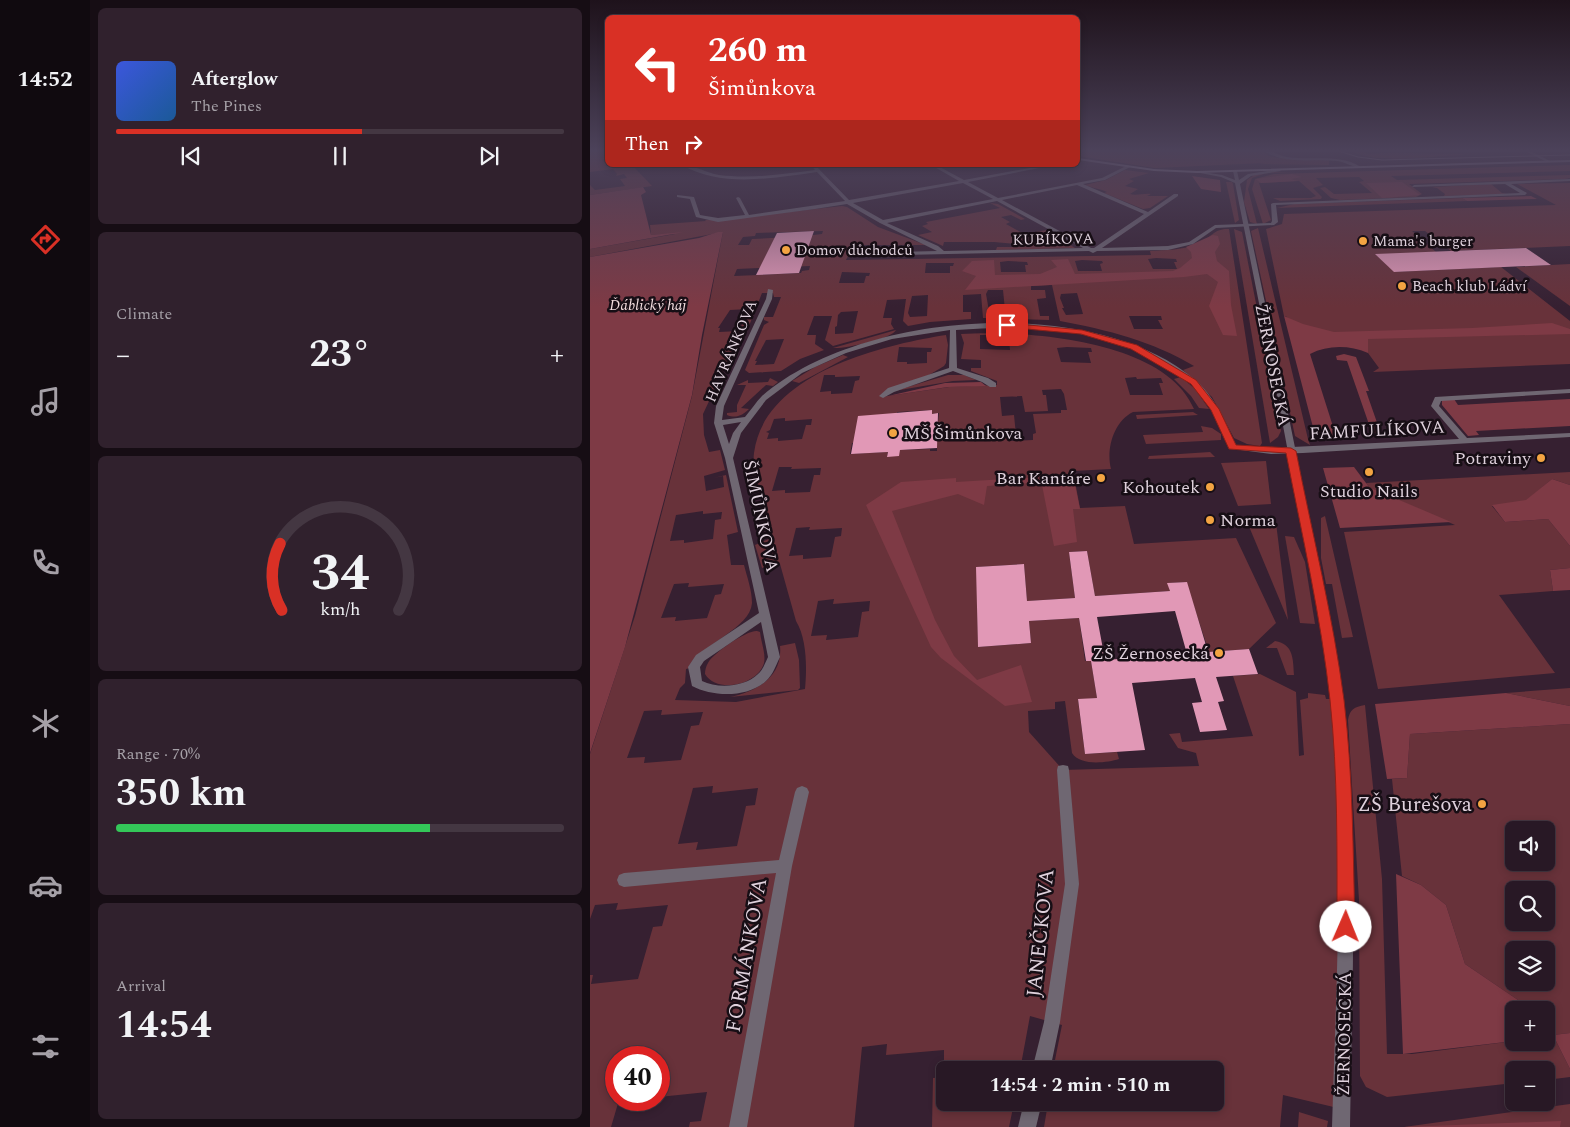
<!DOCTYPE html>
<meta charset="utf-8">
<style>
:root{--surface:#281825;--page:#30212d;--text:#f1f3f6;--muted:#a5a0a7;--line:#443742;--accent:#d93025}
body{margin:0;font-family:Spectral,serif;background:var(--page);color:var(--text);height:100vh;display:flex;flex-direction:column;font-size:19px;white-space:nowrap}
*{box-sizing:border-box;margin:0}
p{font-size:16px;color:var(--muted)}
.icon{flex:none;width:28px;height:28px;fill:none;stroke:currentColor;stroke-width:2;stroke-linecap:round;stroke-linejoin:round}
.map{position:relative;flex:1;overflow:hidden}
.sheet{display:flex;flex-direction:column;gap:8px;padding:8px;background:#160d14;width:500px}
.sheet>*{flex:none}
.top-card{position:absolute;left:15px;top:15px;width:475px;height:152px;border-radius:8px;box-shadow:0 2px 8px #0003,0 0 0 1px var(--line);background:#d93025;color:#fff;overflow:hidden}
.buttons{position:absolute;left:915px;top:821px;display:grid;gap:10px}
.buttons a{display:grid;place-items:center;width:50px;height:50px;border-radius:8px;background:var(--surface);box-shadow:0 2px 8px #0003,0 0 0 1px var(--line);font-size:25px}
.speed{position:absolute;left:15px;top:1046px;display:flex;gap:10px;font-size:25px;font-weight:700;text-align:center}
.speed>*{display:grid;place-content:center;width:65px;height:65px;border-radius:50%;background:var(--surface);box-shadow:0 2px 8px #0003,0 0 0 1px var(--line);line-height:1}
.speed .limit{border:8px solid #d22;background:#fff;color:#111}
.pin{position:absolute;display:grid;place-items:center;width:42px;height:42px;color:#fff;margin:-21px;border-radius:10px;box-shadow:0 2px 8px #0006}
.me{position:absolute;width:55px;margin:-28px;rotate:1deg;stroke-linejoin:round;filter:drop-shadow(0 0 4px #0008)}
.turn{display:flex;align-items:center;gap:18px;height:105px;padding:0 20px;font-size:22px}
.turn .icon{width:65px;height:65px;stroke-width:2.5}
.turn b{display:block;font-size:35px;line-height:42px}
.then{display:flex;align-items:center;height:48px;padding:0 20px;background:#0003;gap:10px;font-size:19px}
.big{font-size:38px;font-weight:700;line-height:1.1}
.sheet .tile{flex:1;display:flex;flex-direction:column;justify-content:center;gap:8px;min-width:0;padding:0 18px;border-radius:8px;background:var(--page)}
.sheet .dial{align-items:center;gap:0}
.dial svg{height:130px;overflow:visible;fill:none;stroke:var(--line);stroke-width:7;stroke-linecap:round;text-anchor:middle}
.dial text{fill:var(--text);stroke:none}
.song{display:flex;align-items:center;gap:15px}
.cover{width:60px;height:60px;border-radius:8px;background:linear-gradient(135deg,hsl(230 70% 55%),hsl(210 70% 35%))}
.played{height:5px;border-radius:2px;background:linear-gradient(90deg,var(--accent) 55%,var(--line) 55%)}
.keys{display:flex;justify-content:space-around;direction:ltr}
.heat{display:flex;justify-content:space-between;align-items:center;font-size:28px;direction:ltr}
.charge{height:8px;border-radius:4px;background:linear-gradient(90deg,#34c759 70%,var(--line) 0)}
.trip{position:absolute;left:346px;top:1061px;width:288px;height:50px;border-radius:8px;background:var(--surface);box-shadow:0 2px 8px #0003,0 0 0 1px var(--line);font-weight:700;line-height:50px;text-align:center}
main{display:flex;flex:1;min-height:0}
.tabs{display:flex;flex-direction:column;width:90px;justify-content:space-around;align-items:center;background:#100a0f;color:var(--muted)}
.tabs .icon{width:35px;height:35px}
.tabs .on{color:var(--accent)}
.tabs b{font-size:22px;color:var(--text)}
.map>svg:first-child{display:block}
.green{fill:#68323a;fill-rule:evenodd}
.forest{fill:#7e3a45}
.building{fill:#e198b6;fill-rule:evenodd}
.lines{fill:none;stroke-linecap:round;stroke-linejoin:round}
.minor{fill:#6f6772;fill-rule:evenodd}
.tertiary{fill:#6f6772;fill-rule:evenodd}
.secondary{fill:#978a9c;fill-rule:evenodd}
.tram{stroke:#9a8896;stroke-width:1}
.route{fill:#d93025;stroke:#8d1f18}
.poi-dot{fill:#f3a442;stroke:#170e15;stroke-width:2}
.labels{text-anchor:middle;stroke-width:5;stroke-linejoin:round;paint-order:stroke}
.far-street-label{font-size:15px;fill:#dfd1dc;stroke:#170e15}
.far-poi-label{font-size:15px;fill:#dfd1dc;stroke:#170e15;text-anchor:start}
.far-park-label{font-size:15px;font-style:italic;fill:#f3dddf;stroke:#170e15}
.street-label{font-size:18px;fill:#dfd1dc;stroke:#170e15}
.poi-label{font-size:18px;fill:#dfd1dc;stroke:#170e15;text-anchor:end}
.near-poi-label{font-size:21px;fill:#dfd1dc;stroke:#170e15;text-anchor:end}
.near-street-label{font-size:21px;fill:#dfd1dc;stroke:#170e15}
</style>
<main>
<nav class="tabs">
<b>14:52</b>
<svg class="icon on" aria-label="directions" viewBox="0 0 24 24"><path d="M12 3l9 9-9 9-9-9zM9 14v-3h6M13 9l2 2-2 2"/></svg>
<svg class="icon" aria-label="music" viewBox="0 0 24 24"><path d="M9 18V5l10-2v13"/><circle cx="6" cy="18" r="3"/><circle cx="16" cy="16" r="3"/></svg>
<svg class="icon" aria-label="phone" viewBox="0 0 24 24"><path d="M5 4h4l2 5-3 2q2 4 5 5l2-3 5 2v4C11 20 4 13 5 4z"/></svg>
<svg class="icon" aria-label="climate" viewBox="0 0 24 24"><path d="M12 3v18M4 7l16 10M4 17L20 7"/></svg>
<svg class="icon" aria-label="car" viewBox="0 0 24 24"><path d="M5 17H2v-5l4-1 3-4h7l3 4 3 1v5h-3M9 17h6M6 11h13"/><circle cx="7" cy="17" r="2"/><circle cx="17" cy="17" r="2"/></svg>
<svg class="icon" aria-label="filters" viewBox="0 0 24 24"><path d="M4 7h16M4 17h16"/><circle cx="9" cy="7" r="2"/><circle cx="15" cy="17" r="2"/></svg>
</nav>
<section class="sheet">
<div class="tile">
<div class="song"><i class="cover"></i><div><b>Afterglow</b><p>The Pines</p></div></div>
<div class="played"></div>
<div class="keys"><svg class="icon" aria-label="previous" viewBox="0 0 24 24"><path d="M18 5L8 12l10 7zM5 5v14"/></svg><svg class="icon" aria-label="pause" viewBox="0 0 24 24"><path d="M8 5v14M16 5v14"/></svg><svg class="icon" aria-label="next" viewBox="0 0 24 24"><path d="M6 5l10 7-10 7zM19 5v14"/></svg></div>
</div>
<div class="tile"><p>Climate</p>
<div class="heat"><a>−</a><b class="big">23°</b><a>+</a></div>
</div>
<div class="tile dial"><svg viewBox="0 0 100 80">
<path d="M14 69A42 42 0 1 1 86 69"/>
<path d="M14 69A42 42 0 0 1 13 28" stroke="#d93025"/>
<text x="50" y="56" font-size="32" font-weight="700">34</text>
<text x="50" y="72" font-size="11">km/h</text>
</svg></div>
<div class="tile"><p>Range · 70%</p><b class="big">350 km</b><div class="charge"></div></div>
<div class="tile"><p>Arrival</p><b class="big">14:54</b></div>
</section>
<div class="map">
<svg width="980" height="1127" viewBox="0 0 980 1127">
<rect width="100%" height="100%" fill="#362031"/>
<!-- green -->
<g class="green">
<path d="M0,149H17V159L12,160L15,163L42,165L62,186L0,195V185L5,190L35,186L30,179L37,178L34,174L26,176L27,174L23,169L0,172Z"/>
<path d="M488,149H671L679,156L688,158L739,160V165L668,164L674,163L565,168L488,156Z"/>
<path d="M759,149H769L778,154C810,151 842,155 874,154L871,155C846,156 777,165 759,149Z"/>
<path d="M980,165V171L801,176L807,180L980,175V178L975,179L819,184L832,194L826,197L750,200L741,198L730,188L735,187L744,194L782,193L769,182L774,181L769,177L726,178L733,185L723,188L732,197L731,199L690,201L683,198H721L726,196L709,181L669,183L681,220L673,224L662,189L665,179L684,174Z"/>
<path d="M535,170L559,173L539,179L544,181L535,186L548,189L540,194C546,196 554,193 561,194L557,196H578L560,208L553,209L514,193L517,192C511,189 502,188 495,185L516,180Z"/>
<path d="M684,172H707L676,173L662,178L658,189L667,224L660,222L654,202L657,180L664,175Z"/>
<path d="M636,182H642L643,184L649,220L645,223Z"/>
<path d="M980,183V246L861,251L835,231H822L846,252L804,272L911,267L980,321V364L783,372L789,368L778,353V341H703L697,317L694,316L676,229L692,224L694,214L966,205L927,184Z"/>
<path d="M901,184L912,193L917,194L854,196L855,194L847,188L842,187Z"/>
<path d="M872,198L877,201L687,208L704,204Z"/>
<path d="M400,203L408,204L435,219L431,220L421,215L411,217L420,222L416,224L434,234L456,230L485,248L406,250L407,247H425L426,244L404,242H354L353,246L328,235L342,232L332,226L338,224L336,222L410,208Z"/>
<path d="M252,206L257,207L288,227L336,245H264L256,260L561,255L560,251C576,250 593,250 608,244C621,238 624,228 639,229L672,443L670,446L657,444L644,438L622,397L593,370L604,366C562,341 518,330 470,321L462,285L441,286V290H455L456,298L447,299L450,316H459V320L393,318L391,294L373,295V312H381V319L340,322L318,326L313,321L316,299L297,300L293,318H302L301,324L304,329L243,346L235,340L242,316H224L217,335H226L225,344L234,350L210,359L191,371L159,373L155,370L174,325L179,322L174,320V317H183L191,297H184L183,293H172L157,331H152L113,414L114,435L119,452L130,450L135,470L114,476L116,491L134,487L133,476L123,478L136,475L148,532L137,535L141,565H154C157,577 162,590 162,603C160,629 113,642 100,668L96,669L95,683L90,688L85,700L146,702L215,689C217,668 217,639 206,621L190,564L172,568L165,545L183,537C178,516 161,473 164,453C174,374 291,345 356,335L358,345L356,363L354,366L339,375L291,397L359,387L407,385V381L381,371V368H391V360L371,359L374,343L371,334C435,330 575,339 604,409L543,412C523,422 516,450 521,469L483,471L490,508L535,506L544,544L646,538L686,623L659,649L619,652L596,582L578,583L580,591L505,596L497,551L479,552L485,598L437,601L434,564L387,567L388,647L441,643L439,621L489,618L495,661H501L507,698L488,700L495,754L527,752L529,759C516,763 490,766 482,753L475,701L465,702V709L438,711L439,732L473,770L609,766L606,753L588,748L579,734L590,733L592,742L663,736L643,676L670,674L706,692L709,756L714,755L710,700L718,698V693L735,695L736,699H747L752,1109L693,1095L690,1127H454L458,1103L625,1102V1070H463L472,1025L440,1016L430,1070H355V1102L424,1103L419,1127H342L343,1078L354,1077V1050L296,1055L297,1044L272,1047L264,1127H99L100,1122L111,1121L117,1092L69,1097V1058H26V1100H29L21,1127H0V975H3L1,984L48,979L63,927L72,926L78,905L26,910L28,903L5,905L0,919V754L45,616L102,396L133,232L0,257V249L85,234L61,235L60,225L116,221L115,220H129ZM233,231L232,234L206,237L193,267L220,266L219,270L212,271L211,273L144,276L147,269L188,267L201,237L162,239L159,245H148L153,237L165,236L166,233ZM566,258L586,259L587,262H584L587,269H563L558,259ZM492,260L512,261L513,263L510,264L512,271H488L485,261ZM418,261L437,262L438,265H435L436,272H411L410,262ZM336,263H364L363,266H360V273H335ZM252,272L280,273L279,276H276L274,283H249ZM398,290H413L415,310L399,311L396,294ZM487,293L493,314L476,315L472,308H474L470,298L471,294ZM338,295L337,316L320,317L318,313L322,296ZM159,309L149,331L129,332L130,328H128L140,310ZM268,311L263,333L245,334V327L247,326L248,315L251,312ZM539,316H571L572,320H568L573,329H544ZM390,335H422L423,339L419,340L420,350L390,349ZM194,339L184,364L165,365L167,361H165L176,340ZM309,347L342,348L341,352H337V363L317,364V362H307ZM477,347L501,348L502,352H498L501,363L471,362L467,348ZM234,375H245V377L270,376L269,380L265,381L262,393L241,394V391L230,392ZM546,377L547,379L571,378L573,383H569L573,395H540L535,378ZM471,389L474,394L477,410H471V413L443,414L446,433L443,434V440L421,441V435H426L424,415L412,416L410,397L432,396L435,412L458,411L456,395H453L452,390ZM342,410V414L349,413L348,422H341V442H347V451H340V449L310,450L297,456L298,452L260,454L262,443L299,441L307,412ZM195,418V421L222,419L221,425H216L212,439L188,441V438L177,439L179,433L176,432L180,430L184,419ZM189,467H202L201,469L231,468L230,475H224L220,492L195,493V490L182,491ZM113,511V514L132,512L131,519L125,520L123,539L94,543V540L80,541L86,515ZM220,527L219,530L252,528L251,536L245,537L241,557L213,559V555L199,556L206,528ZM99,583L98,587L134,584L131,594L125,595L117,618L85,621L86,617L71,618L84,584ZM244,599L243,604L280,601L279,611L272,612L268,637L236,640L237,635L221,636L228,601ZM72,710L71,715L113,712L109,725L101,726L91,760L54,763L55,757L37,758L54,711ZM123,786L122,793L168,788L165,805L156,806L147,846L106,850L108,842L88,844L103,788Z"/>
<path d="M668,228L718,439L720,445L705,436L661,231Z"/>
<path d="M644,229L652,232L691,431L688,437L680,443Z"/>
<path d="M980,264V306L926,267Z"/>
<path d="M306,330C302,339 254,349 243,348Z"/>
<path d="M253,355L258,357L209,383L202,381L225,367Z"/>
<path d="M358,375H374L386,380L363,381L304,391Z"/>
<path d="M591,377L605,389L619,409L609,408L601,396L584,379Z"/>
<path d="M180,378L188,382L183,386L176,385L151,408L159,409C153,415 146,419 137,415V413L147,412V405L156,385H147L158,380V383L178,382Z"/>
<path d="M603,412L608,415L547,419L546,415Z"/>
<path d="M611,426L622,428L631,434V440L556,444L553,435L613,432Z"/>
<path d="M620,452L625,457L558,459L559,456Z"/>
<path d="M676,461L681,504L648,506L631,463Z"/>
<path d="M980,472V485L962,479L936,501L902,506L915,522L958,519L980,546V568L960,570L963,591L909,595L965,673L788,689L754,532L865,525L779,487L776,483Z"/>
<path d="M735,516L763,637L752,638L742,584H736L731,558V518Z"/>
<path d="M686,523L698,620L658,524Z"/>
<path d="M695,536L704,537L715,562L725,624L710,623Z"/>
<path d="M167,631L170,632C171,642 176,654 174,663C168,685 127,694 115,674C115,670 116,666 118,663C123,653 157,630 167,631Z"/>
<path d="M685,641C704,644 703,660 704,675H697L687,648H676Z"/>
<path d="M205,643L209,660L210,688L208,690L140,697C167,691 193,677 190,646Z"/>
<path d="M980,688V706L916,693Z"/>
<path d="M775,705L792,879L797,1054H822L924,1041L956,1042V1010H936L928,1000L875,964L856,905L831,885L812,876L802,779L817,778L820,734L980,724V1033L963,1035L980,1069V1077L956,1080V1070H924V1083L797,1097L776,1087L770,1076L769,900L758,720C760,709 764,707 775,705ZM924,830H956V862H924ZM924,890H956V922H924ZM924,950H956V982H924Z"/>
<path d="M980,1104V1127H814Z"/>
<path d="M709,1112L738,1121L737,1127H708Z"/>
</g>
<!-- forest -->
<g class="forest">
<path d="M702,174L712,177L701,179L707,181L671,183L666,179Z"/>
<path d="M602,176L630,180L631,192L611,189Z"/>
<path d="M812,182L830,195L792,198L776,183Z"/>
<path d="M53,187L56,192L51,195L61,235L94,232L0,249V195Z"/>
<path d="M941,196L947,199L877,201L872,198Z"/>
<path d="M128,232H133L112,335L102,395L35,647L0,753V257L109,238Z"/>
<path d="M623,235L628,236L630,244L625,252L627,261L639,271L641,305L647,336L633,335L619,306L628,282L617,274L594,277L375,290L386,276L372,271L382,261L404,260L405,275L450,274L467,267L461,260L478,259L485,274L583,271L590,268L602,258L601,252L596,247Z"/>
<path d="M694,316L713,324L744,332L882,328L962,323L980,329V334L778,339V353C759,345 738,345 720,354L746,436L725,435Z"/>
<path d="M754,354L766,357L779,391H776L791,434L782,433L757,361L747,360L746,356Z"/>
<path d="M391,382L396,386L358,387L298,396L355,383Z"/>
<path d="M864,399L868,405L980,399V426L886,431L889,435L878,436L852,405V400Z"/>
<path d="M764,467L779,487L861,522L750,528L733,468Z"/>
<path d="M483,475L490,509H483L487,542L464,546L452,485L441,483L397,486L394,505L368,494L302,511L345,620L364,656L387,680L431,665L442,702L415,706L351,658L341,647L276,505L311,482L366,478V482Z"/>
<path d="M962,479L980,485V546L958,519L915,522L902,505L936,500Z"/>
<path d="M980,568V590L963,591L960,570Z"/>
<path d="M916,693L980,706V724L820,734L817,778L797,779L785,704Z"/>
<path d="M806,874L831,885L856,905L875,964L928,1000L936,1010H924V1041L813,1054Z"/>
<path d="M980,1033V1069L963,1035Z"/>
<path d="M971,1121L970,1127H813H814Z"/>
</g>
<!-- building -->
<g class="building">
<path d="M224,231L209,273L166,275L187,233Z"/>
<path d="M936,248L961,265L804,272L785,254Z"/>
<path d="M342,410V414L348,413L347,448L310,450L309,456L297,457L298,452L261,454L268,416Z"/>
<path d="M497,551L505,596L580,591L577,583L597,582L618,652L659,649L668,674L626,677L634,701L628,702L637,730L610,732L602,703L612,702L605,678L542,683L555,750L495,754L488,699L507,698L501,661H496L489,618L439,621L441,643L388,647L386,567L434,564L437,601L485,598L479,552ZM585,611L597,654L515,660L507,617Z"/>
</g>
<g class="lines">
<!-- minor -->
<g class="minor">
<path d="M671,149C679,148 688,156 697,157C722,161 749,153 771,167L769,168C761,166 755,162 747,161C721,158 694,166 671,149Z"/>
<path d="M931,149H936L960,161L957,162Z"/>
<path d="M92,165C105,165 116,173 129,175C161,179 194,174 225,170L221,165H225L259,200L369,181L341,165H346L374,180L456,165H465L378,182L408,198L512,178L538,165L540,167L515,180L493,184L558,212L584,194H588V196L512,248L578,246L599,242L625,225L681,223L682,221L681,204L683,203L930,193L915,184L822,187L824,185L980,179V181L921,184L937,193L935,195L686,205L688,222L684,225L626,228L603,244L578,250L507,251L503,253L499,251L266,256L263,254L264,253L347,251L290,223L257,204L225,209L128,222L106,217L100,199L87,197V195L104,197L110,215L128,218L155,215L146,198L148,197L150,198L159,215L255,201L227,172C184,178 131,188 92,165ZM373,183L403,199L293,220L263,203ZM487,185L554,214L504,248H501L412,200ZM407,201L493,248L354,251L348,246L297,223Z"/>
<path d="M178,289L183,290L182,299L134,406L132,420L155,417C161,410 166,402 172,396C270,311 501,294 603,378C624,395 635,421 646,445L681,448L869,439L841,406L845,397L980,389V393L851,401L849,406L877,438L980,433V437L713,453L681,454L643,449L639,447C630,427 622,407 607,390C597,378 582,369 568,361C506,327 435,325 366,330L367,368L398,378L406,383V387H400L392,382L363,371L304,392L293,398L289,396L298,388L359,368L360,330L302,339L256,353L212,373L176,400L151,433L143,458L190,657C186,665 183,675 176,681C157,698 123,697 102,686L98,667L106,655L169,613L135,458L124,423L126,406L176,299ZM151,422L143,433L139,444L133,425ZM171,622L178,657C175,663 173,670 168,674C155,687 128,689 112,681L110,667L114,661Z"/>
<path d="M473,765L478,766L479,770L489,884L470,1022L460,1070H442L454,1022L475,884L467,770L468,766Z"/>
<path d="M212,786L217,788L219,792L202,866L157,1127H139L186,873L34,887L29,885L27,880L29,875L34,873L189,860L205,792L207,788Z"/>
<path d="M434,1102H452L446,1127H428Z"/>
</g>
<!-- tertiary -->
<path class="tertiary" d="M689,169L691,171L661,176L650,184C674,298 698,412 721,526C733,584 747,642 753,701C769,842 762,985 760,1127H742C746,985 755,843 741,701C736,643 722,584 712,527C691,412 668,298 645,183L631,177L605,172L607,171L632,175L645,180L643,171L645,170L647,171L649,180L658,174Z"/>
<!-- secondary -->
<path class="secondary" d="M488,158L564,169L607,171L980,160V162L607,173L564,171L488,160Z"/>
<!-- tram -->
<path class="tram" d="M742,149L768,157L792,160L980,155"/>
</g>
<!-- sky -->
<linearGradient id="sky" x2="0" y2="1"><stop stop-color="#1e121b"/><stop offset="0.49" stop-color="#4c425a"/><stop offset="1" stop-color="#4c425a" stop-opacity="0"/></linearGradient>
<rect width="980" height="307" fill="url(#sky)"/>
<!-- route -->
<path class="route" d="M417,323L492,330L547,345L606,380L629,409L646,445L701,448L706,451C722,533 743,616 754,700C763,775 763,851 765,927L762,933L756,935L750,933L747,927C747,851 748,775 740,700C731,617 712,535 696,453L639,449L621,410L601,384L541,349L491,334L414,327V324Z"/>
<!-- markers -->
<g class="poi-dot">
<circle cx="773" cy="241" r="5"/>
<circle cx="196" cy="250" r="5"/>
<circle cx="812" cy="286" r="5"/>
<circle cx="303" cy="433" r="5"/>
<circle cx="951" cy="458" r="5"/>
<circle cx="779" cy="472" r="5"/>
<circle cx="511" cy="478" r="5"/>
<circle cx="620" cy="487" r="5"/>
<circle cx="620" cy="520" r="5"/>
<circle cx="629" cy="653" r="5"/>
<circle cx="892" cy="804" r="5"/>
</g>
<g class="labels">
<!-- far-street labels -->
<g class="far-street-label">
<text transform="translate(463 239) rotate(-1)" y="5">KUBÍKOVA</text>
<text transform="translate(141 351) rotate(-67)" y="5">HAVRÁNKOVA</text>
</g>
<!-- far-poi labels -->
<g class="far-poi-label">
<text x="783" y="246">Mama's burger</text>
<text x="206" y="255">Domov důchodců</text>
<text x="822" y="291">Beach klub Ládví</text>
</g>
<!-- far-park labels -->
<g class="far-park-label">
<text x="58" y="310">Ďáblický háj</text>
</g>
<!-- street labels -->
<g class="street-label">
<text transform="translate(683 365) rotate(79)" y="6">ŽERNOSECKÁ</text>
<text transform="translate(787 430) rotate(-3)" y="6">FAMFULÍKOVA</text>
<text transform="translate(171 516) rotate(78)" y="6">ŠIMŮNKOVA</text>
<text transform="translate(754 1034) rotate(-89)" y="6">ŽERNOSECKÁ</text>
</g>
<!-- poi labels -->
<g class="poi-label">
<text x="313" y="439" text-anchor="start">MŠ Šimůnkova</text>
<text x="941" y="464">Potraviny</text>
<text x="501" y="484">Bar Kantáre</text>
<text x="610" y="493">Kohoutek</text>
<text x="779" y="497" text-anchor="middle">Studio Nails</text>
<text x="630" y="526" text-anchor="start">Norma</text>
<text x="619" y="659">ZŠ Žernosecká</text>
</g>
<!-- near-poi labels -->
<g class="near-poi-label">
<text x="882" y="811">ZŠ Burešova</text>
</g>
<!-- near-street labels -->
<g class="near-street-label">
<text transform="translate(450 933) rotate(-84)" y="7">JANEČKOVA</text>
<text transform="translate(156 955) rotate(-80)" y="7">FORMÁNKOVA</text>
</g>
</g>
</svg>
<div class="buttons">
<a><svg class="icon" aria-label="sound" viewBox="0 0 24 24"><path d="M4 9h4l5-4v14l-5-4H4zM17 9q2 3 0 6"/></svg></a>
<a><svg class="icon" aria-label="search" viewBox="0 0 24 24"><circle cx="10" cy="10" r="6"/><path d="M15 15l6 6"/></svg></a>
<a><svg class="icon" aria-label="layers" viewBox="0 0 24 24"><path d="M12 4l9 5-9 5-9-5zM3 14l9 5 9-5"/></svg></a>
<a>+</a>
<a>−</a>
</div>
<div class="speed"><div class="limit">40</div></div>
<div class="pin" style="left:417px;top:325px;background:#d93025"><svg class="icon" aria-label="arrive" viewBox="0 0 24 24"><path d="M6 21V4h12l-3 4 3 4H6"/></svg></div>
<svg class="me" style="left:756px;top:927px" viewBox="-20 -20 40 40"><circle r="19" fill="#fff"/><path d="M0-13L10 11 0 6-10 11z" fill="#d93025"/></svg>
<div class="trip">14:54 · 2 min · 510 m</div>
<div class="top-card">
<div class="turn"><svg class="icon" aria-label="left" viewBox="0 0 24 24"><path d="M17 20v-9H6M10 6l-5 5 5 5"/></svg><div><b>260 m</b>Šimůnkova</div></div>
<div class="then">Then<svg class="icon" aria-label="right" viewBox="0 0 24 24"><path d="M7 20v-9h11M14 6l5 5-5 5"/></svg></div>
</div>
</div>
</main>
